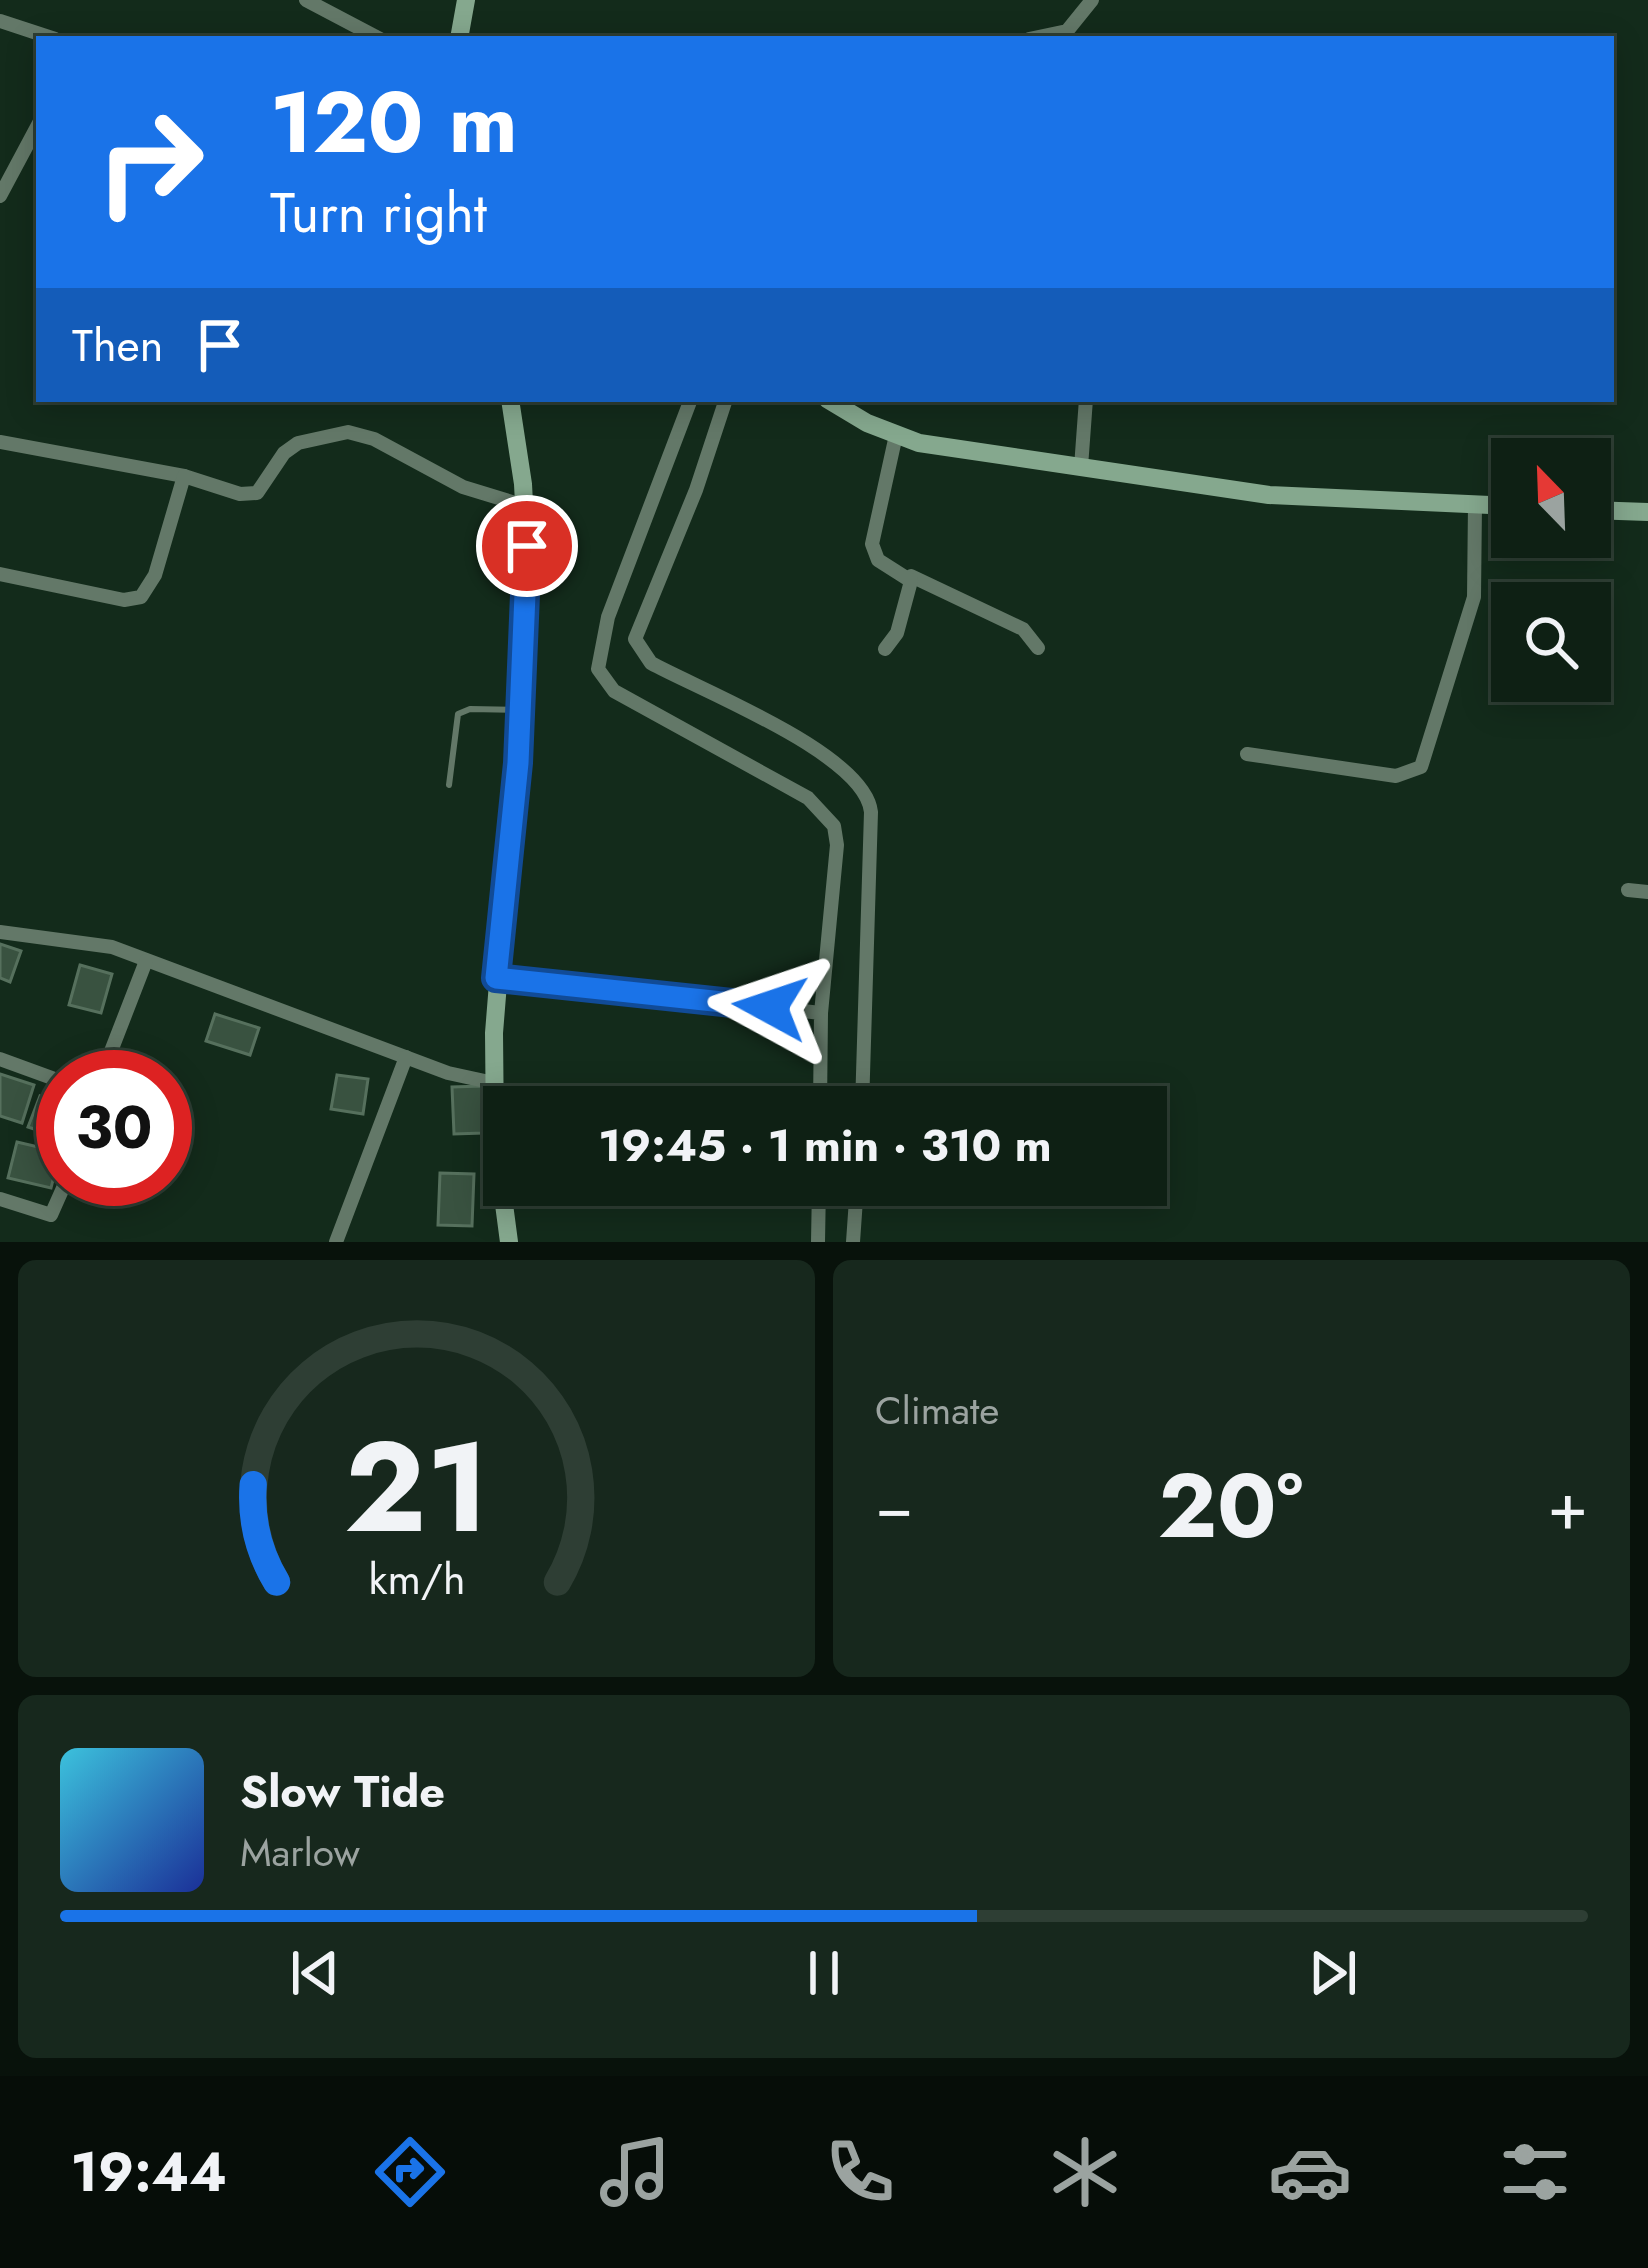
<!DOCTYPE html>
<meta charset="utf-8">
<style>
:root{--surface:#0e2014;--page:#17281d;--text:#f1f3f6;--muted:#9ba3a0;--line:#2e3e34;--accent:#1a73e8}
body{margin:0;font-family:Jost,sans-serif;background:var(--page);color:var(--text);height:100vh;display:flex;flex-direction:column;font-size:45px;white-space:nowrap}
*{box-sizing:border-box;margin:0}
p{font-size:39px;color:var(--muted)}
.icon{flex:none;width:66px;height:66px;fill:none;stroke:currentColor;stroke-width:2;stroke-linecap:round;stroke-linejoin:round}
.map{position:relative;height:1242px;overflow:hidden}
.drawer{display:flex;flex-direction:column;gap:18px;padding:18px;background:#08120b;flex:1}
.drawer>*{flex:none}
.hud{position:absolute;left:36px;top:36px;width:1578px;height:366px;border-radius:0px;box-shadow:0 6px 30px #0003,0 0 0 3px var(--line);background:#1a73e8;color:#fff;overflow:hidden}
.needle{width:78px;rotate:337deg}
.buttons{position:absolute;left:1491px;top:438px;display:grid;gap:24px}
.buttons a{display:grid;place-items:center;width:120px;height:120px;border-radius:0px;background:var(--surface);box-shadow:0 6px 30px #0003,0 0 0 3px var(--line);font-size:60px}
.speed{position:absolute;left:36px;top:1050px;display:flex;gap:24px;font-size:60px;font-weight:700;text-align:center}
.speed>*{display:grid;place-content:center;width:156px;height:156px;border-radius:50%;background:var(--surface);box-shadow:0 6px 30px #0003,0 0 0 3px var(--line);line-height:1}
.speed .limit{border:18px solid #d22;background:#fff;color:#111}
.pin{position:absolute;display:grid;place-items:center;width:102px;height:102px;color:#fff;margin:-51px;border:6px solid #fff;border-radius:50%;box-shadow:0 3px 12px #0007}
.me{position:absolute;width:132px;margin:-66px;rotate:275deg;stroke-linejoin:round;filter:drop-shadow(0 0 9px #0008)}
.turn{display:flex;align-items:center;gap:42px;height:252px;padding:0 36px;font-size:54px}
.turn .icon{width:156px;height:156px;stroke-width:2.5}
.turn b{display:block;font-size:84px;line-height:102px}
.then{display:flex;align-items:center;height:114px;padding:0 36px;background:#0003;gap:24px;font-size:45px}
.big{font-size:90px;font-weight:700;line-height:1.1}
.drawer .card{flex:1;display:flex;flex-direction:column;justify-content:center;gap:18px;min-width:0;padding:0 42px;border-radius:18px;background:var(--page)}
.drawer .dial{align-items:center;gap:0}
.dial svg{height:312px;overflow:visible;fill:none;stroke:var(--line);stroke-width:7;stroke-linecap:round;text-anchor:middle}
.dial text{fill:var(--text);stroke:none}
.song{display:flex;align-items:center;gap:36px}
.cover{width:144px;height:144px;border-radius:18px;background:linear-gradient(135deg,hsl(190 70% 55%),hsl(230 70% 35%))}
.played{height:12px;border-radius:6px;background:linear-gradient(90deg,var(--accent) 60%,var(--line) 60%)}
.keys{display:flex;justify-content:space-around;direction:ltr}
.heat{display:flex;justify-content:space-between;align-items:center;font-size:66px;direction:ltr}
.drawer .tiles{flex:1;display:grid;gap:18px;grid-template-columns:1fr 1fr}
.card:last-child{grid-column:span 2}
.trip{position:absolute;left:483px;top:1086px;width:684px;height:120px;border-radius:0px;background:var(--surface);box-shadow:0 6px 30px #0003,0 0 0 3px var(--line);font-weight:700;line-height:120px;text-align:center}
.menu{display:flex;height:192px;justify-content:space-around;align-items:center;background:#060d08;color:var(--muted)}
.menu .icon{width:84px;height:84px}
.menu .selected{color:var(--accent)}
.menu b{font-size:54px;color:var(--text)}
.map>svg:first-child{display:block}
.building{fill:#395240;stroke:#56705d;stroke-width:3}
.lines{fill:none;stroke-linecap:round;stroke-linejoin:round}
.lane{stroke:#637868;stroke-width:6}
.street{stroke:#637868;stroke-width:14}
.secondary{stroke:#85a88e;stroke-width:18}
.route-casing{stroke:#114b97;stroke-width:30}
.route{stroke:#1a73e8;stroke-width:21}
</style>
<div class="map">
<svg width="1648" height="1242" viewBox="0 0 1648 1242">
<rect width="100%" height="100%" fill="#132b1b"/>
<!-- building -->
<g class="building">
<path d="M0,944L21,951L10,982L0,978Z"/>
<path d="M80,965L112,974L101,1013L69,1005Z"/>
<path d="M215,1014L259,1028L250,1055L206,1041Z"/>
<path d="M0,1074L34,1085L22,1123L0,1116Z"/>
<path d="M337,1075L368,1079L363,1114L331,1109Z"/>
<path d="M482,1086L483,1133L454,1134L452,1087Z"/>
<path d="M40,1096L63,1104L61,1138L28,1127Z"/>
<path d="M17,1142L60,1152L51,1188L8,1178Z"/>
<path d="M440,1173L474,1174L472,1226L438,1225Z"/>
</g>
<g class="lines">
<!-- lane -->
<path class="lane" d="M449,785L458,714L470,709L517,710"/>
<!-- street -->
<g class="street">
<path d="M306,0L380,39"/>
<path d="M0,21L55,39"/>
<path d="M1029,39L1067,31L1092,0"/>
<path d="M0,196L39,123"/>
<path d="M691,399L608,617L598,669L614,691L808,798L834,826L837,845L821,1013"/>
<path d="M726,399L696,490L635,639L651,663C702,691 865,754 871,812L862,1107"/>
<path d="M0,442L184,476"/>
<path d="M1081,467L1086,399"/>
<path d="M0,574L124,600L141,597L155,575L184,476L240,494L257,493L284,453L298,443L348,432L374,439L463,487L525,506"/>
<path d="M911,576L1023,629L1038,648"/>
<path d="M885,649L897,633L911,581L878,560L872,544L896,435"/>
<path d="M1247,754L1396,776L1421,767L1474,597L1475,504"/>
<path d="M1628,890L1648,892"/>
<path d="M0,932L112,947L448,1073L494,1083"/>
<path d="M497,978L821,1013L820,1107"/>
<path d="M0,1059L63,1082"/>
<path d="M101,1077L146,961"/>
<path d="M0,1199L51,1215L67,1179"/>
<path d="M336,1242L406,1057"/>
<path d="M818,1242L819,1185"/>
<path d="M853,1242L857,1185"/>
</g>
<!-- secondary -->
<g class="secondary">
<path d="M459,39L466,0"/>
<path d="M827,399L867,423L919,443L1269,495L1512,506"/>
<path d="M1590,510L1648,512"/>
<path d="M509,1242L495,1136L494,1033L529,598L523,484L510,399"/>
</g>
</g>
<g class="lines">
<defs>
<path id="route" d="M527,546L518,763L496,978L770,1007"/>
</defs>
<!-- route casing -->
<use href="#route" class="route-casing"/>
<!-- route -->
<use href="#route" class="route"/>
</g>
</svg>
<div class="buttons">
<a><svg class="needle" viewBox="-14 -14 28 28"><path d="M0-13l5 13h-10z" fill="#e53935"/><path d="M0 13l5-13h-10z" fill="#9ba3a0"/></svg></a>
<a><svg class="icon" aria-label="search" viewBox="0 0 24 24"><circle cx="10" cy="10" r="6"/><path d="M15 15l6 6"/></svg></a>
</div>
<div class="speed"><div class="limit">30</div></div>
<div class="pin" style="left:527px;top:546px;background:#d93025"><svg class="icon" aria-label="arrive" viewBox="0 0 24 24"><path d="M6 21V4h12l-3 4 3 4H6"/></svg></div>
<svg class="me" style="left:770px;top:1007px" viewBox="-20 -20 40 40"><path d="M0-17L14 15 0 8-14 15z" fill="#1a73e8" stroke="#fff" stroke-width="4"/></svg>
<div class="trip">19:45 · 1 min · 310 m</div>
<div class="hud">
<div class="turn"><svg class="icon" aria-label="right" viewBox="0 0 24 24"><path d="M7 20v-9h11M14 6l5 5-5 5"/></svg><div><b>120 m</b>Turn right</div></div>
<div class="then">Then<svg class="icon" aria-label="arrive" viewBox="0 0 24 24"><path d="M6 21V4h12l-3 4 3 4H6"/></svg></div>
</div>
</div>
<section class="drawer">
<div class="tiles">
<div class="card dial"><svg viewBox="0 0 100 80">
<path d="M14 69A42 42 0 1 1 86 69"/>
<path d="M14 69A42 42 0 0 1 8 44" stroke="#1a73e8"/>
<text x="50" y="56" font-size="32" font-weight="700">21</text>
<text x="50" y="72" font-size="11">km/h</text>
</svg></div>
<div class="card"><p>Climate</p>
<div class="heat"><a>−</a><b class="big">20°</b><a>+</a></div>
</div>
<div class="card">
<div class="song"><i class="cover"></i><div><b>Slow Tide</b><p>Marlow</p></div></div>
<div class="played"></div>
<div class="keys"><svg class="icon" aria-label="previous" viewBox="0 0 24 24"><path d="M18 5L8 12l10 7zM5 5v14"/></svg><svg class="icon" aria-label="pause" viewBox="0 0 24 24"><path d="M8 5v14M16 5v14"/></svg><svg class="icon" aria-label="next" viewBox="0 0 24 24"><path d="M6 5l10 7-10 7zM19 5v14"/></svg></div>
</div>
</div>
</section>
<nav class="menu">
<b>19:44</b>
<svg class="icon selected" aria-label="directions" viewBox="0 0 24 24"><path d="M12 3l9 9-9 9-9-9zM9 14v-3h6M13 9l2 2-2 2"/></svg>
<svg class="icon" aria-label="music" viewBox="0 0 24 24"><path d="M9 18V5l10-2v13"/><circle cx="6" cy="18" r="3"/><circle cx="16" cy="16" r="3"/></svg>
<svg class="icon" aria-label="phone" viewBox="0 0 24 24"><path d="M5 4h4l2 5-3 2q2 4 5 5l2-3 5 2v4C11 20 4 13 5 4z"/></svg>
<svg class="icon" aria-label="climate" viewBox="0 0 24 24"><path d="M12 3v18M4 7l16 10M4 17L20 7"/></svg>
<svg class="icon" aria-label="car" viewBox="0 0 24 24"><path d="M5 17H2v-5l4-1 3-4h7l3 4 3 1v5h-3M9 17h6M6 11h13"/><circle cx="7" cy="17" r="2"/><circle cx="17" cy="17" r="2"/></svg>
<svg class="icon" aria-label="filters" viewBox="0 0 24 24"><path d="M4 7h16M4 17h16"/><circle cx="9" cy="7" r="2"/><circle cx="15" cy="17" r="2"/></svg>
</nav>
